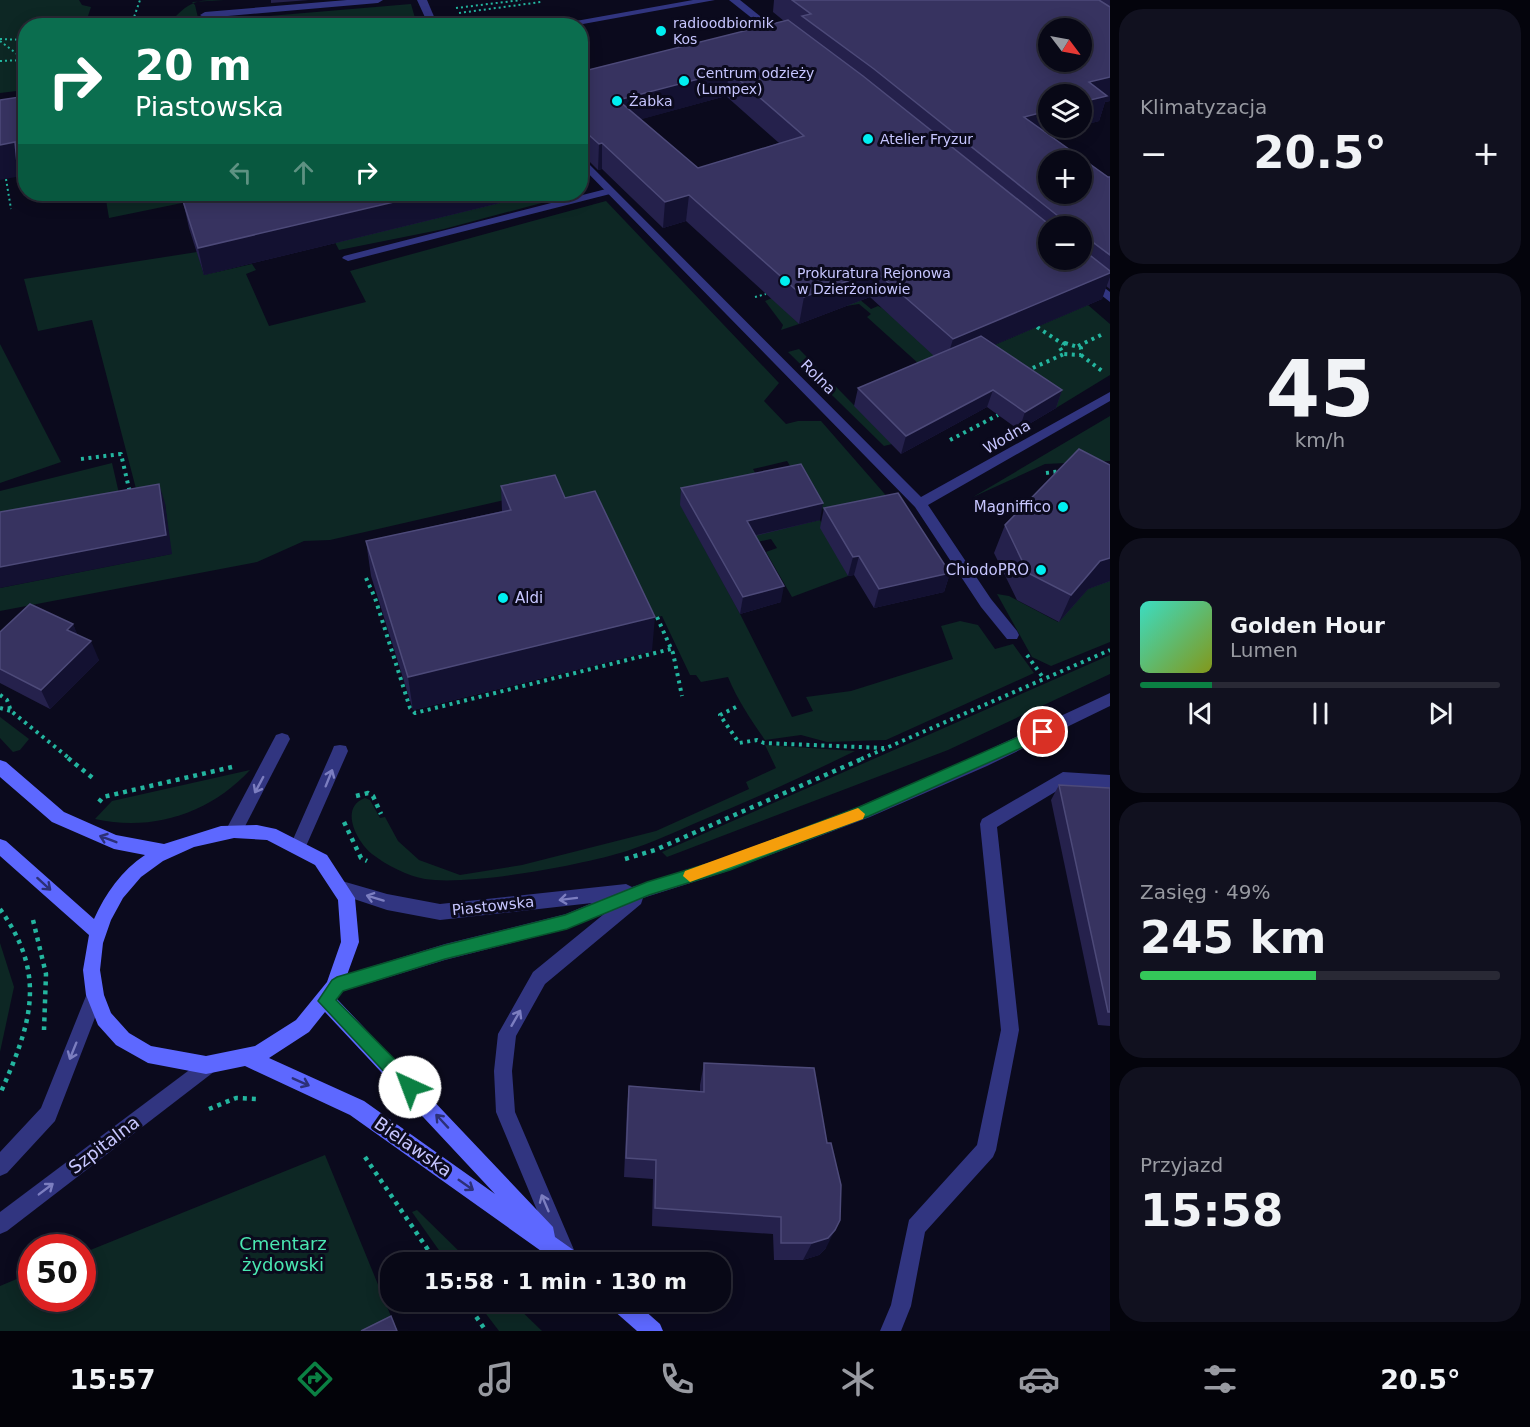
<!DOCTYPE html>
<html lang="pl">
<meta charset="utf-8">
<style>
:root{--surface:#080816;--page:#11111f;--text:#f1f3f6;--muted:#989aa1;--line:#292935;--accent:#0b8043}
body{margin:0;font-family:"DejaVu Sans",sans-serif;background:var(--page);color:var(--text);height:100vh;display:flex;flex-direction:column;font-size:22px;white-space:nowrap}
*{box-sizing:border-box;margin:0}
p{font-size:20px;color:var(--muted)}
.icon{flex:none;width:33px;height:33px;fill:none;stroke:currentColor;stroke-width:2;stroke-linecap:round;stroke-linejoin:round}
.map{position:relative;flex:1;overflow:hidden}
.drawer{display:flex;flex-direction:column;gap:9px;padding:9px;background:#04040c;width:420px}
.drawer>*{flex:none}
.banner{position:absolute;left:18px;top:18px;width:570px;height:183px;border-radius:24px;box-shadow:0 3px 15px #0003,0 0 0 2px var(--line);background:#0b6e4f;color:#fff;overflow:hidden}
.needle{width:39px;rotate:122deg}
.fabs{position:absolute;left:1038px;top:18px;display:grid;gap:12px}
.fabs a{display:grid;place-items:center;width:54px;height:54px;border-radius:50%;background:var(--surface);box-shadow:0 3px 15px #0003,0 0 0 2px var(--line);font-size:30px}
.speed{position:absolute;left:18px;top:1234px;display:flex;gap:12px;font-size:30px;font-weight:700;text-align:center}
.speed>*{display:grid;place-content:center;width:78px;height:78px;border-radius:50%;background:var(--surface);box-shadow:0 3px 15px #0003,0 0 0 2px var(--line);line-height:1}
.speed .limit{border:9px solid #d22;background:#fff;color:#111}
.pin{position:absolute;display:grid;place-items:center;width:51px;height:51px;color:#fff;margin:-26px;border:3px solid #fff;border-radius:50%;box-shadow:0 2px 6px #0007}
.me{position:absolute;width:66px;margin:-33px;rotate:317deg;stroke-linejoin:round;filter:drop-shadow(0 0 4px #0008)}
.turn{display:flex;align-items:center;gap:21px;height:126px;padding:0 18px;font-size:27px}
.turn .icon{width:78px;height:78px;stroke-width:2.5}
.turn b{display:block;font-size:42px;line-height:51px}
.lanes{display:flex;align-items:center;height:57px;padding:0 18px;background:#0003;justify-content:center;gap:30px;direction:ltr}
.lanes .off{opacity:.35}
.big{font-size:45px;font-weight:700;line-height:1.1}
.drawer .widget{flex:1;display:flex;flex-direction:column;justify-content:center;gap:9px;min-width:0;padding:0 21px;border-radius:24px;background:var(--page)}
.drawer .dial{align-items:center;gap:0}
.dial b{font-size:78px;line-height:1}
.song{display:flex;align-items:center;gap:18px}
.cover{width:72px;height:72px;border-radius:9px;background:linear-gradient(135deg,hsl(170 70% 55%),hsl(70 70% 35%))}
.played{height:6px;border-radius:3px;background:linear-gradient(90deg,var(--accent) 20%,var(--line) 20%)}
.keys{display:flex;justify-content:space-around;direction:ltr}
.heat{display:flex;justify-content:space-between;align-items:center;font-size:33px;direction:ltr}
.charge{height:9px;border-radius:4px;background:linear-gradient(90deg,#34c759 49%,var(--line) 0)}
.trip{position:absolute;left:380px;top:1252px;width:351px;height:60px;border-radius:24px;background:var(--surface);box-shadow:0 3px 15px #0003,0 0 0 2px var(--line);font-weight:700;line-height:60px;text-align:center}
.dock{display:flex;height:96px;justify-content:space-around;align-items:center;background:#030309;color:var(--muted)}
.dock .icon{width:42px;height:42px}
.dock .current{color:var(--accent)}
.dock b{font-size:27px;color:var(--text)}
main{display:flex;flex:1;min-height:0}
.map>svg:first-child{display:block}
.green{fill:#0d2724}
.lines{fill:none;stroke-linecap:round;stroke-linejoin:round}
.path-far2{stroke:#23b59f;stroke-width:2;stroke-dasharray:2 3;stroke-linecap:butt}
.path-far1{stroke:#23b59f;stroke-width:4;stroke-dasharray:3 4.5;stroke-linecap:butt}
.path{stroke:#23b59f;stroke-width:4.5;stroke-dasharray:4 5;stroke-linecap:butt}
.service{fill:#313580;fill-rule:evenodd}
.minor{fill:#313580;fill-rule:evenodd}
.tertiary{fill:#313580;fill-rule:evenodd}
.secondary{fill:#5d68ff;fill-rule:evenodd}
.wall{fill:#25214c;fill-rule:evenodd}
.shaded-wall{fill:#131131}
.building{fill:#373360;stroke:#4d4a79;stroke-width:1.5;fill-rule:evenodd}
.oneway{stroke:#7c7ec0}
.oneway2{stroke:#2c3077}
.route{fill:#0b8043;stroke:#07532c;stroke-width:1.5}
.slow{fill:#f59e0b}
.poi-dot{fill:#00eff1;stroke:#0b0a1d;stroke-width:2}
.labels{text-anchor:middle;stroke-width:6;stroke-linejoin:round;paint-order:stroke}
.far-poi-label{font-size:14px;fill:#c7c6ff;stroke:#0b0a1d;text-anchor:start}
.street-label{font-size:15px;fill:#c7c6ff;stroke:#0b0a1d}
.poi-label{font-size:15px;fill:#c7c6ff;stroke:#0b0a1d;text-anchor:end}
.near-street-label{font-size:18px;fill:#c7c6ff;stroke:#0b0a1d}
.near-park-label{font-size:18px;fill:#4ae7b1;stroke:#0b0a1d}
</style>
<main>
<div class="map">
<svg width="1110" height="1331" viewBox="0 0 1110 1331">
<rect width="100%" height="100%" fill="#0b0a1d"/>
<!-- green -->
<g class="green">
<path d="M0,0H79L82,5L91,7L87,19L176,16C192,0 200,0 224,0L192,2L195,5L199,22L411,4L415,18L412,26H26L25,90L0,93Z"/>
<path d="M105,194H180L182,203L109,218Z"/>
<path d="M181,194H575L444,229L339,250L312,200L190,227Z"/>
<path d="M606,201L779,383L764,401L786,424L798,421H821L890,500L828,518L805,479L799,480L787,461L753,469L763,488L743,538L820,520L848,576L792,597L766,552L777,548L771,539L728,548L701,499L680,504L739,612L792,717L813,711L806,697L851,691L953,659L941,626L960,621L978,625L995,649L1013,644L1034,673L886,740L827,742L801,735L765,740C751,720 737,699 728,677L701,682L696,675H690L662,616L638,621L526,495L330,540L304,541L257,562L0,611V588L171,554L165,504L141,508L92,320L38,331L24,279L197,252L204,275L252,264L256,270L246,274L269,326L366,302L350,271Z"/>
<path d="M821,267L871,309L878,306L882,308L949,365L929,373L867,317L871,314L859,304L846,306Z"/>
<path d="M772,298L799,324L781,330L783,325L765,301Z"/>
<path d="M1088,305L1110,324V375L1056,408L992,346Z"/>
<path d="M0,344L61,462L0,483Z"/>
<path d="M799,349L892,444L884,446L788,352Z"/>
<path d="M1110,416V461L1045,464L973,497Z"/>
<path d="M112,463L123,511L0,533V491Z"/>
<path d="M1110,580V642L1051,666L1032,657L997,594L1009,596L1058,622L1088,589Z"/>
<path d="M1110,655V674L948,750L667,857L662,852Z"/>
<path d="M0,717L29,739L20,750L13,752L0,738Z"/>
<path d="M765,745L855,751C804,776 752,800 698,822C675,832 651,843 627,851C582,865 470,886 425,879C408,876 386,865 372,854C358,843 338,808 365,798L370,800L380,818L385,817L398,841L419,860L460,875L522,865L656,831L749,789L746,782L776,768Z"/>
<path d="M250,770C210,813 153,832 95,819L112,801Z"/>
<path d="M0,943L14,987L0,1052Z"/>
<path d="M325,1155L397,1331H0V1286L31,1273L32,1299H82L83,1253Z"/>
<path d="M417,1210L471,1263H448L412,1212Z"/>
<path d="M477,1302H512L542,1331H499Z"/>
</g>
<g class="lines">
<!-- path-far2 -->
<g class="path-far2">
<path d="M456,8L521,0"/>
<path d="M459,13L541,2"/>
<path d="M131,26L140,0"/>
<path d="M0,39L26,40"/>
<path d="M0,41L21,57"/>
<path d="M0,61L26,60"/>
<path d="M6,179L11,209"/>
<path d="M755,297L766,294"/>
</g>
<!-- path-far1 -->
<g class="path-far1">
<path d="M1037,327L1063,344"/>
<path d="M1065,343L1081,348V355L1064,354L1060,348Z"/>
<path d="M1078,346L1103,334"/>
<path d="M1081,355L1102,371"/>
<path d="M1026,371L1064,354"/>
<path d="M950,440L998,415"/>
<path d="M81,459L121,454L130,493"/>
<path d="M1046,473L1062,471"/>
<path d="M366,578L375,598L410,708L415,713L671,649"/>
<path d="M657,617L673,653L682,696"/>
<path d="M1027,655L1044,679"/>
<path d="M0,695L7,700L11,711L70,759"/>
<path d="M736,707L720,715L739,743L757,740L764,743L884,748"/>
<path d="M0,708L11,711"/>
<path d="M861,759L1110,650"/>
</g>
<!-- path -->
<g class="path">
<path d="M68,758L94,779"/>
<path d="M356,796L368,793L373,796L381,814"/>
<path d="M99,802L103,797L232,767"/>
<path d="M344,822L361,858L367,861"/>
<path d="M625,859L655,850L864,758"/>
<path d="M0,909C48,976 31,1024 0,1094"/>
<path d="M33,920L46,974L44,1030"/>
<path d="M209,1109L236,1098L256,1099"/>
<path d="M365,1157L437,1263"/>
<path d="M466,1302L486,1331"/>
</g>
<!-- service -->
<g class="service">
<path d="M347,0H383L378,3L205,18L200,15L205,12Z"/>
<path d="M610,188L615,191L614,193L348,261L342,258L344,256Z"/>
<path d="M282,733L288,735L290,739L240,836L234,838L228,836L226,831L228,826L276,735Z"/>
<path d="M340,745L346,746L348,751L307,844L305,849L299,851L293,849L291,844L332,751L334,746Z"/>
<path d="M1063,772L1110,775V789L1065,786L997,827L1019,1030L996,1150L993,1157L925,1232L911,1306L901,1331H880L891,1305L909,1220L977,1145L1001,1030L980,824L982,819Z"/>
</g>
<!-- minor -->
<g class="minor">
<path d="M417,0H427L438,26H429Z"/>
<path d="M729,0H740L785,36L777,38Z"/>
<path d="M580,155L921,497L1110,392V401L928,505L991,599L1017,631L1019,635L1017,639H1007L981,607L915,507L580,165Z"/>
<path d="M1057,260H1068L1110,292V302Z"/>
<path d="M94,989L100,991L103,997L55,1121L7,1173L0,1176V1152L41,1108L88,991Z"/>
<path d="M208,1056L215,1059L217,1065L215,1071L7,1231L0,1234V1212Z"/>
</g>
<!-- tertiary -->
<g class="tertiary">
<path d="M693,0H715L572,26H548Z"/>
<path d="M1110,693V706L987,766L870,817L725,872L643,898L641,904L545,984L516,1036L512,1071L515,1112L577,1257L575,1263H559L496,1112L494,1071L498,1034L533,972L604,914L567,929L445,960L337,993L331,991L328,985L331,979L337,977L445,944L566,914L592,903L440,920L387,910L336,893L334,888L336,883L342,881L387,894L440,904L626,884L632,887L724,858L858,807L975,756Z"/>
</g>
<!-- secondary -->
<g class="secondary">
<path d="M0,760L6,762L64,812L116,835L164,844L221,826L257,825L276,829L327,855L355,898L359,942L343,986L336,998L553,1227L555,1237L582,1256L585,1263H558L350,1115L245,1066L206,1074L148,1063L116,1045L98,1025L86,995L83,970L89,935L0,856V839L6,841L94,919C105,894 122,870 145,855L114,849L52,822L0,777ZM234,838L267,840L315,865L338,900L341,942L327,982L296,1020L255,1046L206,1056L151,1046L129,1033L111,1013L104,995L100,970L103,943L111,920L123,898L141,877L163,861L194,847ZM325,1012L495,1194L364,1101L269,1058L309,1032Z"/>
<path d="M609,1302H635L660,1324L663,1331H637L612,1309Z"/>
</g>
</g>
<!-- wall -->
<g class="wall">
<path d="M271,0H309L271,3Z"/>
<path d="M774,0H1110V101L1105,102L1099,121L1048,134L1108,177H1110V289L1106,286L1102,299L994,345L1062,390L1056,408L1019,430L987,407L901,454L854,406L858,388L934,356L870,297L799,324L686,221L663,228L602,169L598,170L585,157V173L580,174V72L784,21L773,12ZM726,96L779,143L698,168L641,119ZM1048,226H1082V260Z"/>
<path d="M219,194H500V203L204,275L189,228L183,201Z"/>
<path d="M501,486L565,498L652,651L413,710L371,576L366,541L502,511Z"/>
<path d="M681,488L820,520L755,536L781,602L740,614L680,505Z"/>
<path d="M824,508L950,573L944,592L874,608L854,575L848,576L820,528Z"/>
<path d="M1005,525L1110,581L1088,589L1059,622L1017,600L994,553Z"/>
<path d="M73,624L77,635L99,660L50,709L0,683V632Z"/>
<path d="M1059,785L1110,788V1026L1098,1025L1051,800Z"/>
<path d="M704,1063L826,1248L819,1255L803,1260H774L773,1234L652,1226L653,1179L624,1177L627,1107L629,1086L700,1091V1085Z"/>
</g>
<!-- shaded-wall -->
<g class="shaded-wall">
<path d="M729,71L726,96L617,126L618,100Z"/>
<path d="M1110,77V101L1105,102L1099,121L1082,126V102L1089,82Z"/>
<path d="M1048,111V128H1075L1016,143L1024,117Z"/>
<path d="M15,142L26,162V189L21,176L0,180V145Z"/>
<path d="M602,143V169L598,170L599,144Z"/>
<path d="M585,147V173L580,174V148Z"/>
<path d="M27,194H54L28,197Z"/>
<path d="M428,194H500V203L204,275L198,248Z"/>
<path d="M689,195L686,221L663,228L665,202Z"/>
<path d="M875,271L870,297L799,324L804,297Z"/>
<path d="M1110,273V277L1102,299L945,366L953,339Z"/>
<path d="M993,390L987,407L901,454L906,436Z"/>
<path d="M1062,390L1056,408L1019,430L1025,412Z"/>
<path d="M159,484L165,503L172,554L0,588V567Z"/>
<path d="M823,503L820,520L744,538L747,521Z"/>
<path d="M859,556L854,575L848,576L853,557Z"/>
<path d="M1110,558V581L1088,589L1059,622L1071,595L1100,561Z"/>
<path d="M950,573L944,592L874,608L879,589Z"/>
<path d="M784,586L781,602L740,614L743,597Z"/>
<path d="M655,617L652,651L413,710L408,677Z"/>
<path d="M73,624L81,643L67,630Z"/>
<path d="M91,641L99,660L50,709L41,690Z"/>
<path d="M835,1230L826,1248L819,1255L803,1260L812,1243Z"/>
</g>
<!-- building -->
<g class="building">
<path d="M792,0H1099L1110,7V77L1089,82L1107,96L1082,102V94H1048V111L1024,117L1108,177H1110V255L1082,234V226H1058V216L874,69L802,16L811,14ZM1048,28H1082V62H1048ZM1048,160H1082V194H1048Z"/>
<path d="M788,20L863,76L1051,226H1048V260H1082V249L1110,271V273L953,339L875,271L804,297L689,195L665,202L602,143L599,144L580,127V72ZM729,71L804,136L698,168L618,100Z"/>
<path d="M26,96V162L17,163L15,142L0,145V100Z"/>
<path d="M580,142L585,147L580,148Z"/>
<path d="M219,194H428L198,248L183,201Z"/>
<path d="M981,336L1062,390L1025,412L993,390L906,436L858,388Z"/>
<path d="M1079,449L1110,465V558L1100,561L1071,595L1028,573L1005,525Z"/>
<path d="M801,464L823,503L747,521L784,586L743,597L681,488Z"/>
<path d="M555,475L565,498L595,491L655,617L408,677L366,541L511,510L501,486Z"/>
<path d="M159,484L166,535L0,567V512Z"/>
<path d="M898,493L950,573L879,589L859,556L853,557L824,508Z"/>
<path d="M30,604L73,624L67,630L91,641L41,690L0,669V632Z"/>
<path d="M1059,785L1110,788V1012H1108Z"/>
<path d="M704,1063L814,1068L827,1143H831L841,1185L840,1220L835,1230L828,1238L812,1243H781V1217L655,1208L656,1160L626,1158L629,1086L704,1092Z"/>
<path d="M391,1316L397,1331H361Z"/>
</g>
<!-- one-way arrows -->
<defs><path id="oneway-shaft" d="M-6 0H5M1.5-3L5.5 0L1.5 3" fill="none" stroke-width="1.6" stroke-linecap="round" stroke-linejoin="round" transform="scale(1.5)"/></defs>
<g class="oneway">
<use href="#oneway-shaft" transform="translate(329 778) rotate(-68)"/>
<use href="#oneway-shaft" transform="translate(259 785) rotate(118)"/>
<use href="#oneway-shaft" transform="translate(375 898) rotate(-163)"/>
<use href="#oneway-shaft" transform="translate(568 899) rotate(173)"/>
<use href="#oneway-shaft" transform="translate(516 1018) rotate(-60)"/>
<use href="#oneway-shaft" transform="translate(73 1051) rotate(112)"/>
<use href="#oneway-shaft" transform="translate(46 1189) rotate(-37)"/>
<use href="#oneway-shaft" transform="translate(545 1203) rotate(-113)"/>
</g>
<g class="oneway2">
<use href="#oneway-shaft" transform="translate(108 839) rotate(-159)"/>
<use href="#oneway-shaft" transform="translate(44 884) rotate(42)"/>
<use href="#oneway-shaft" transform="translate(301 1082) rotate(24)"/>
<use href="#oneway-shaft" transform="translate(442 1121) rotate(-133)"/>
<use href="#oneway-shaft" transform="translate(466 1185) rotate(35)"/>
</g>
<!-- route -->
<path class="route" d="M1043,726L1048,728V736L869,816L730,870L649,895L567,929L445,959L343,991L336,1000L416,1081L418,1087L416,1093L410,1095L404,1093L318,1001L332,980L337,977L445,945L565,915L647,882L723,859L859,807Z"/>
<!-- slow -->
<path class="slow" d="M858,808L865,814L863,819L690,882L683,876L685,871Z"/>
<!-- markers -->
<g class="poi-dot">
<circle cx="661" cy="31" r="6"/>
<circle cx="684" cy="81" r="6"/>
<circle cx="617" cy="101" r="6"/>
<circle cx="868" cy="139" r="6"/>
<circle cx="785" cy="281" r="6"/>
<circle cx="1063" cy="507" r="6"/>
<circle cx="1041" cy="570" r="6"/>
<circle cx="503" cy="598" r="6"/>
</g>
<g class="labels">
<!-- far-poi labels -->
<g class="far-poi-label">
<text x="673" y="28">radioodbiornik<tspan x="673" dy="16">Kos</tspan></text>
<text x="696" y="78">Centrum odzieży<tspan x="696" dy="16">(Lumpex)</tspan></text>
<text x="629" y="106">Żabka</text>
<text x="880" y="144">Atelier Fryzur</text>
<text x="797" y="278">Prokuratura Rejonowa<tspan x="797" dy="16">w Dzierżoniowie</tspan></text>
</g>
<!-- street labels -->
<g class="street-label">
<text transform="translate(818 377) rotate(45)" y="5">Rolna</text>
<text transform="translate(1007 437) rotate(-30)" y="5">Wodna</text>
<text transform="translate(493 906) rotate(-6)" y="5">Piastowska</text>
</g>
<!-- poi labels -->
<g class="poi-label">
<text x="1051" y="512">Magniffico</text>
<text x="1029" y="575">ChiodoPRO</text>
<text x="515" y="603" text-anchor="start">Aldi</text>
</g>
<!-- near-street labels -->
<g class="near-street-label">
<text transform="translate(104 1145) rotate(-37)" y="6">Szpitalna</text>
<text transform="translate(413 1147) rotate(35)" y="6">Bielawska</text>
</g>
<!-- near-park labels -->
<g class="near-park-label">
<text x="283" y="1250">Cmentarz<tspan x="283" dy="21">żydowski</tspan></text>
</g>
</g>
</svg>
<div class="fabs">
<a><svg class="needle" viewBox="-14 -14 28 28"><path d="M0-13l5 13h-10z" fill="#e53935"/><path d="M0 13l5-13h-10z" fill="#989aa1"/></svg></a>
<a><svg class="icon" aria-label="layers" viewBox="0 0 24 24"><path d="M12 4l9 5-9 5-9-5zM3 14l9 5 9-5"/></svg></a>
<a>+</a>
<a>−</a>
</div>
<div class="speed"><div class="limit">50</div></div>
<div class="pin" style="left:1043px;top:732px;background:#d93025"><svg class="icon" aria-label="arrive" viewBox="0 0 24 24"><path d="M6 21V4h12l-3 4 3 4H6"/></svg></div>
<svg class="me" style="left:410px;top:1087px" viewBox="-20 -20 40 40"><circle r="19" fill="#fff"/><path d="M0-13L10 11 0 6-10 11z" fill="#0b8043"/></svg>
<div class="trip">15:58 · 1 min · 130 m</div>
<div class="banner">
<div class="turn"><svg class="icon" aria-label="right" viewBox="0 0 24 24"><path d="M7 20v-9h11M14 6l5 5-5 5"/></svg><div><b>20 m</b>Piastowska</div></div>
<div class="lanes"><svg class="icon off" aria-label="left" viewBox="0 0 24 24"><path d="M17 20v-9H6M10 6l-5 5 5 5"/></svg><svg class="icon off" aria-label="ahead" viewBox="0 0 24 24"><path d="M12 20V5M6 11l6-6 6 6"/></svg><svg class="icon" aria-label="right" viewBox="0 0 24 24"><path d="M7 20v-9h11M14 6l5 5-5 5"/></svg></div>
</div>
</div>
<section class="drawer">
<div class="widget"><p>Klimatyzacja</p>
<div class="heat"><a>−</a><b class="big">20.5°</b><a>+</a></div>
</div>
<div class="widget dial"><b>45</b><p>km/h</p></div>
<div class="widget">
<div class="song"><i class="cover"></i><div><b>Golden Hour</b><p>Lumen</p></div></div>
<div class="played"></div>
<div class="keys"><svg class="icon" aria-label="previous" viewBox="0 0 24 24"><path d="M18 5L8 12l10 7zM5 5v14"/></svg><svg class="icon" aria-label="pause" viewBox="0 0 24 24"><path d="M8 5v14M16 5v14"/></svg><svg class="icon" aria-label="next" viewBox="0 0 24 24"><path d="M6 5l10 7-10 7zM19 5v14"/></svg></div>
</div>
<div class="widget"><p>Zasięg · 49%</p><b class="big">245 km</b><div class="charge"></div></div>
<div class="widget"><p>Przyjazd</p><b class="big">15:58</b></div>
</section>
</main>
<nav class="dock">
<b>15:57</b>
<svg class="icon current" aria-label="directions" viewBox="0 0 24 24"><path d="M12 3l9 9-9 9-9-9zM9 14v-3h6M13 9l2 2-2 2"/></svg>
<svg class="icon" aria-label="music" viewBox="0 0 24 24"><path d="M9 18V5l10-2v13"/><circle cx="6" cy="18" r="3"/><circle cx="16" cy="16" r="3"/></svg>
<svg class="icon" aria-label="phone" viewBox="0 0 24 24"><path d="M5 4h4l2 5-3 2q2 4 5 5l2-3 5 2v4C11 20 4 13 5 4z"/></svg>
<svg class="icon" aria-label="climate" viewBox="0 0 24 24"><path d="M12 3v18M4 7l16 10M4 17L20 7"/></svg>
<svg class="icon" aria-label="car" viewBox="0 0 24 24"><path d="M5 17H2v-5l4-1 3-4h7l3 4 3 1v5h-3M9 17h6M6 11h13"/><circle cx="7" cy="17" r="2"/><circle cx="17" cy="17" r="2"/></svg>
<svg class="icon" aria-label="filters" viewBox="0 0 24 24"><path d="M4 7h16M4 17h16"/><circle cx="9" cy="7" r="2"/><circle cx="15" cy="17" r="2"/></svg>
<b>20.5°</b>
</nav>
